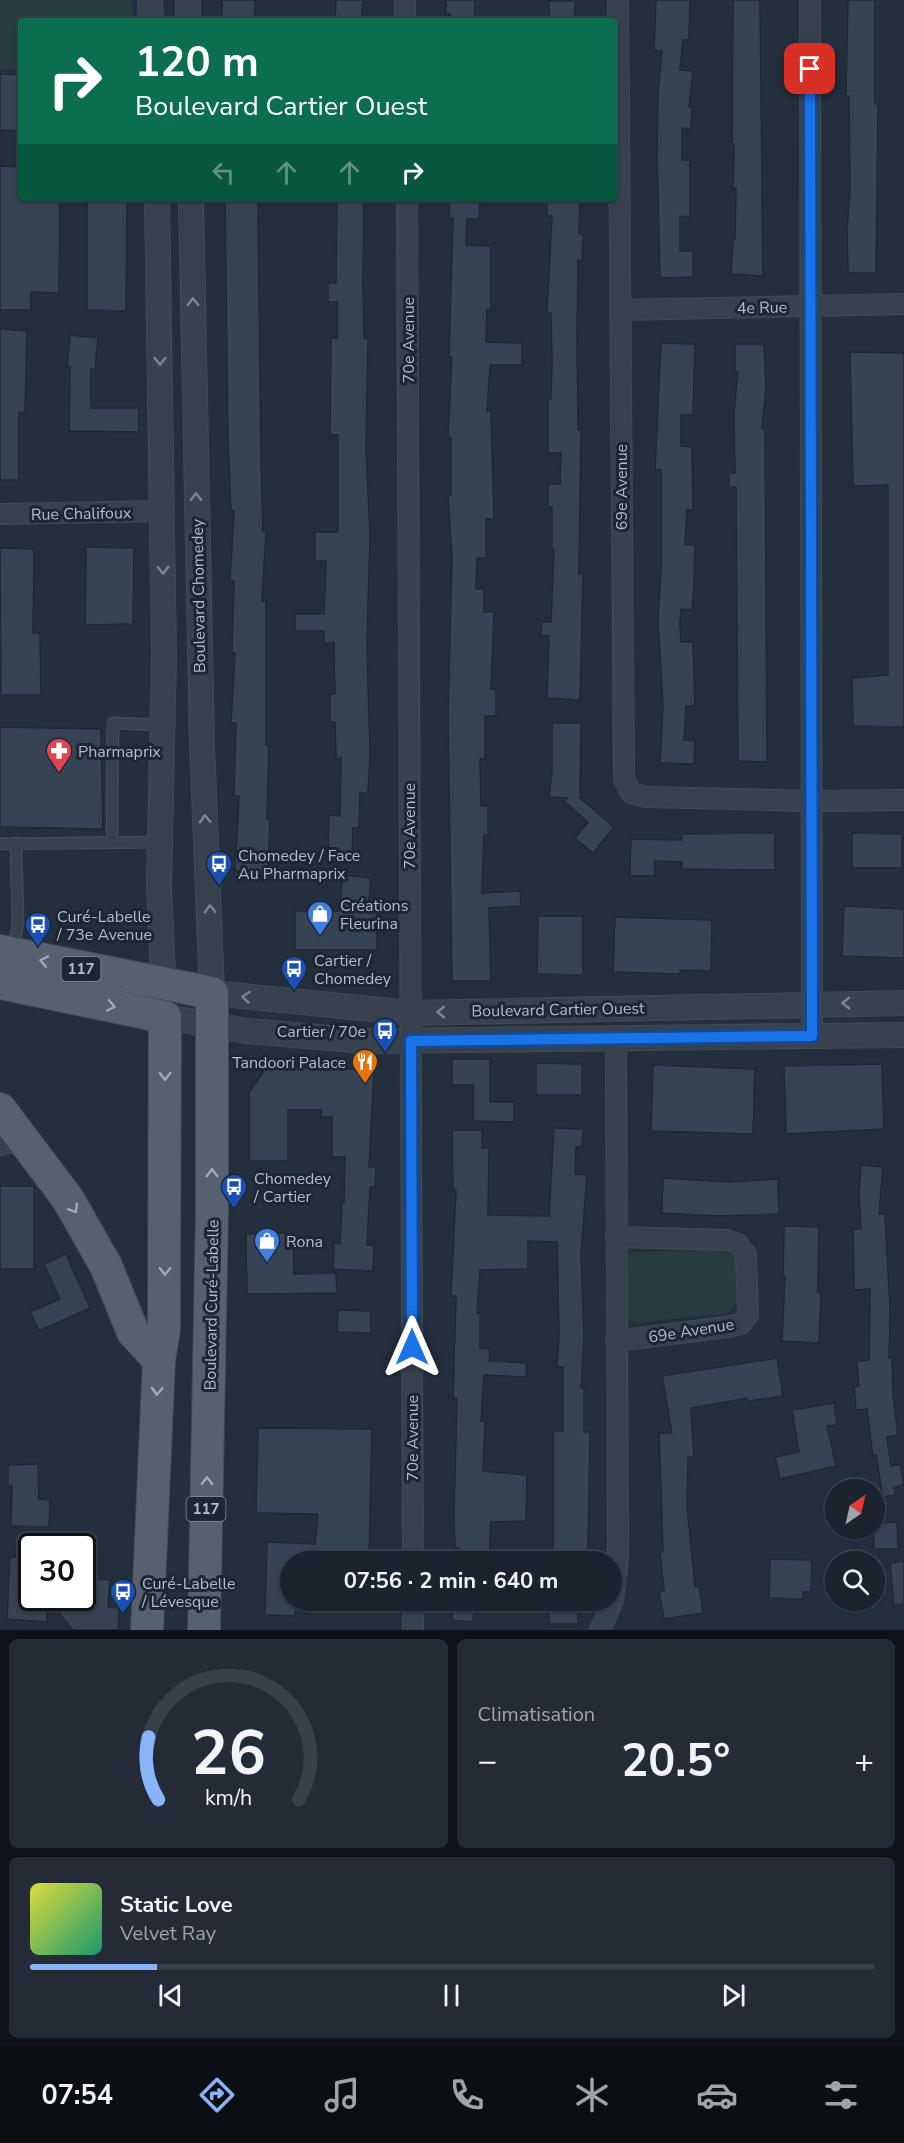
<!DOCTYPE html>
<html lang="fr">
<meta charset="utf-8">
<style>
:root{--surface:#1b232e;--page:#242b36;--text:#f1f3f6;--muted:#a0a4aa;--line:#39404a;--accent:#8ab4f8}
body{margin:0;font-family:"Nunito Sans",sans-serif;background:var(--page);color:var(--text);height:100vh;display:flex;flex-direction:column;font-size:22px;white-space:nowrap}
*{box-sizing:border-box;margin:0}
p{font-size:20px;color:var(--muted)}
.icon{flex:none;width:33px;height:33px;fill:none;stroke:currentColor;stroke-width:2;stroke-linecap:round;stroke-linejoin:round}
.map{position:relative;height:1630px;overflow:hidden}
.panel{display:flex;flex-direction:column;gap:9px;padding:9px;background:#0f1319;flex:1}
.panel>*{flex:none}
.hud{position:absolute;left:18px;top:18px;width:600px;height:183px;border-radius:6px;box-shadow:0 2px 4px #0004,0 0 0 2px var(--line);background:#0b6e4f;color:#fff;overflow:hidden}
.needle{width:39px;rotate:34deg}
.tools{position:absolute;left:825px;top:1479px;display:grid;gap:12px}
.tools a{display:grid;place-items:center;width:60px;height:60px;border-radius:50%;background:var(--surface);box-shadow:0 2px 4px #0004,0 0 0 2px var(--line);font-size:30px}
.speed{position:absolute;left:18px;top:1533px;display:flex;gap:12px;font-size:30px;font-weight:700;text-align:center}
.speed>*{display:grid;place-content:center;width:78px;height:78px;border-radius:50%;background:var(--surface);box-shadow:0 2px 4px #0004,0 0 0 2px var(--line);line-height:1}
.speed .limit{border:3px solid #111;border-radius:9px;background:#fff;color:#111}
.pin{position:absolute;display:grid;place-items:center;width:51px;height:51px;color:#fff;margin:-26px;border-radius:12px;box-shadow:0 3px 9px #0006}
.me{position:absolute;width:66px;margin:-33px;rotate:0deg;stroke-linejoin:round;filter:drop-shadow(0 0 4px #0008)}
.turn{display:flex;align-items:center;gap:21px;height:126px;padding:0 18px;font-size:27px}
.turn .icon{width:78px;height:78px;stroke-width:2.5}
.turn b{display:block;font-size:42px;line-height:51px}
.lanes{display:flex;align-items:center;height:57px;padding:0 18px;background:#0003;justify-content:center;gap:30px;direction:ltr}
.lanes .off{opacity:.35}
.big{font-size:45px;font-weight:700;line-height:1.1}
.panel .card{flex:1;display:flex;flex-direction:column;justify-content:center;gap:9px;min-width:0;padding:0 21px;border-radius:9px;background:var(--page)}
.panel .dial{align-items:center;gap:0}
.dial svg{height:156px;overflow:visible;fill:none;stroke:var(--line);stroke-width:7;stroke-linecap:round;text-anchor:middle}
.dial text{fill:var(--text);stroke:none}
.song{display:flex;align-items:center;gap:18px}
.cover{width:72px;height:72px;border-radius:9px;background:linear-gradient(135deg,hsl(60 70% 55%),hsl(160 70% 35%))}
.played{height:6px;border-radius:3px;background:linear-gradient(90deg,var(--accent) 15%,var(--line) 15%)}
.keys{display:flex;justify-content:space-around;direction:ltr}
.heat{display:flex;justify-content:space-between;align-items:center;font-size:33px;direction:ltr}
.panel .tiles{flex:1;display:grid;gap:9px;grid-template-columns:1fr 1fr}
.card:last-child{grid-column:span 2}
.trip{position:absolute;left:280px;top:1551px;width:342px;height:60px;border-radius:30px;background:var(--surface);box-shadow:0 2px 4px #0004,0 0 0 2px var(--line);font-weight:700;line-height:60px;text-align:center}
.dock{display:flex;height:96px;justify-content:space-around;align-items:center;background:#0b0e12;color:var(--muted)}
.dock .icon{width:42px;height:42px}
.dock .current{color:var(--accent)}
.dock b{font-size:27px;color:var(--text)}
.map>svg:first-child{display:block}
.green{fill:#263c3f}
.building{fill:#364354;stroke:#1f2835;stroke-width:1.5}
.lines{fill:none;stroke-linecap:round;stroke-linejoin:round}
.service-casing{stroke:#414a57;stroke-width:13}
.minor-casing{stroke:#414a57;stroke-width:22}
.tertiary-casing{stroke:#414a57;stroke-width:26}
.primary-casing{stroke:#414a57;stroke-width:34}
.service{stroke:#38414e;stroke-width:10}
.minor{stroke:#38414e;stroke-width:20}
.tertiary{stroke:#38414e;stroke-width:24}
.primary{stroke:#56606e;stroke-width:32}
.oneway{stroke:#7c8592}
.oneway2{stroke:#a1aab7}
.route-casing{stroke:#114b97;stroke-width:15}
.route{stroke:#1a73e8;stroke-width:10}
.labels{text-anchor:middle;stroke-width:6;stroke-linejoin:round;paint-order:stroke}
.shield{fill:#1d2633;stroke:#878f9c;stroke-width:1.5}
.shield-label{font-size:15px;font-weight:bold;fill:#b4bcc9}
.street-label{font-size:16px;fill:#b4bcc9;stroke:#1d2633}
.poi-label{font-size:16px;fill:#b4bcc9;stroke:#1d2633;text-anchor:start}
</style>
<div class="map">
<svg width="904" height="1630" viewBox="0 0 904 1630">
<rect width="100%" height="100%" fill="#242f3e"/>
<!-- green -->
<g class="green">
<path d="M0,0H132L133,21H21V70H0Z"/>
<path d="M721,1250L736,1257L738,1301L728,1313L637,1323L623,1318L624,1256L632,1252Z"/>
</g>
<!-- building -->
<g class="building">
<rect x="222" y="0" width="33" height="21"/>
<path d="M336,0H363L361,21H335Z"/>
<path d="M446,0H475V21H449L450,14H446Z"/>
<path d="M656,0H690L689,40H683L680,70L693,71L689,107H692L691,129L682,128V160H690V217L680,216V251H693V277L660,278L657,149L658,93L662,51H654Z"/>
<path d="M733,0H760L763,276L731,274L733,239H735L736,188H733L734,144H732Z"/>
<path d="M848,0H875V104H878L876,273H848L847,228L850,192L849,96H846Z"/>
<rect x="549" y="1" width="26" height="20"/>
<path d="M0,74L21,75L17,131L0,130Z"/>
<path d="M0,166L21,167V198H60L59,293L31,292V310H0Z"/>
<path d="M87,198H127L126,311L87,310Z"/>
<path d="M225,198H258L261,459L263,531H266L262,601H266V745H269L267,819H270L268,873L235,871L239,796H234L236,723H231L235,653H232L234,581H230L234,511H231L228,442Z"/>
<path d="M337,198H364L363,283L364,338H368L366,451L370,532L367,644L370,758L368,793H360L359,828H353L352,858L328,857L329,815L340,816L341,758L336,759L335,722H330V694H335L334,643H324V631H295V614H324L326,561H315V532H338V435H330L331,338H337V302H328V283H336Z"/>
<path d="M450,198H480L479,219H467L466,245L491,246V310H487L486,342L522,343V365H490L487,411H491L494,519H486V558H477L476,589H484V612H494L491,689H496V716H485V759H480L481,806H488V835H484L482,893L520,891L521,906L489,908L491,981H452L448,715L452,558L448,495H451V438H448L452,357H449L453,218H449Z"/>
<path d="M547,198H580L579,234L583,235L582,261L578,260L577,338L578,430H581L579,574H583L580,700L547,698L549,636L541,635V622H551L554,550H552V507H548V484H560L561,453H548V399H551L552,361L551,313H547L552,216H547Z"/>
<path d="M0,329L27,331L25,413L19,412V480H0Z"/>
<path d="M70,335L98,338L95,369H91V408H139V432L69,431L70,367H67Z"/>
<path d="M661,343L695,344L693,415H681V446L692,447L693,510H687L685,544L695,545L694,588L692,610L681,609L680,624L681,642H693L695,706H686L684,740L695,741L694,764L660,763L663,707L658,619L661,569V470H655Z"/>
<path d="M735,344H764L766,387L762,429H765L767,762L738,761L736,487H729V473H735L734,412L738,372H735Z"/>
<path d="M850,352L904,353V727L853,726L852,678L888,675V485L853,486Z"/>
<path d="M86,547L134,548L133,624L85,625Z"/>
<path d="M0,548L34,549L33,633H40L41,695H1Z"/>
<path d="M552,723H581L580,798L614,827L593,853L575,838L588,822L564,801L567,798L549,797L552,771Z"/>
<path d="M0,727L101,729L103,829L0,827Z"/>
<path d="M775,833V870L682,869V862L655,861V876H630L631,839L682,840V834Z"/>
<path d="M852,833L902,834V868H852Z"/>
<path d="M343,875L371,878L368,911H377V950H295V911H339Z"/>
<path d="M844,906L904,909V958L842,956Z"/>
<path d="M538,916H583V975L537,974Z"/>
<path d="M615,917L712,920L711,971L680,970V974L613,972Z"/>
<path d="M452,1059H490V1102H514V1122L473,1121V1085H452Z"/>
<path d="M536,1063L582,1064V1095H536Z"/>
<path d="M882,1064L884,1129L786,1134L784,1066Z"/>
<path d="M653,1065L755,1069L753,1134L651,1131Z"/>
<path d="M267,1066L374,1070L369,1167H376L375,1187H370L367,1245H374L373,1271L333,1269L334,1243L340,1244L342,1203H344L345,1157H332V1117H321V1110H288V1161H249V1093Z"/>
<path d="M554,1128L583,1129L582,1147H576L575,1174L587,1175L581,1253L584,1338L581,1388H584V1432H590L588,1552H553V1431H563V1367H557L559,1335L557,1242L528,1241V1269L480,1270L477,1313H480V1348L490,1349L489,1361L527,1363L526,1377L484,1375L481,1421H485L483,1471L527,1475L526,1521L491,1522L489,1562H458L459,1548H455L454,1513L457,1399L453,1398L456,1296H451L456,1190H453L452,1130H482V1148H489L488,1215L549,1216Z"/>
<path d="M861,1165L883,1167L879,1214H885L890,1308L889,1358H892L893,1395L898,1435L887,1437L891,1466L900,1464L904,1484L894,1488L895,1495L883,1497L876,1455L873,1456L867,1409L856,1410L854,1387L859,1386L857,1361L869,1360L870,1289L854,1290L853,1229H861L859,1192Z"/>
<path d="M663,1178L729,1182L778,1179L779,1214L718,1216L662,1213Z"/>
<rect x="0" y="1186" width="34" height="83"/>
<path d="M784,1226L819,1227L818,1293H821L819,1343L782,1341L785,1276H783Z"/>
<path d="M293,1233L294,1274L336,1273L337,1293L247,1294L246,1234Z"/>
<path d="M66,1254L90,1308L39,1331L30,1312L60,1299L44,1264Z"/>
<path d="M338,1310L371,1311V1333L337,1332Z"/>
<path d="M777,1358L783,1396L748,1401L747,1398L691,1408L694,1457H688L687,1507L695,1586H699L703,1613L664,1619L659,1592L664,1591L660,1552H663L659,1433H672L662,1376Z"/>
<path d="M834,1403L837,1425L827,1426L836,1466L780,1479L775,1457L799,1452L792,1410Z"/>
<path d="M258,1428L372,1429L369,1562H291V1600H296L295,1616L265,1615L267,1542L315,1544L318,1514L256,1513Z"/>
<path d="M38,1464L39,1499L50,1500L49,1527L11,1526L12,1486H8V1465Z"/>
<path d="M897,1522L898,1549H874V1523Z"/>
<path d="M10,1557L32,1558V1598H82V1578L110,1580L108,1607L119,1608L118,1630H73L48,1600L47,1622L7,1619Z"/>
<path d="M770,1559L812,1560L811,1592H803V1599L769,1598Z"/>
<path d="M904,1561V1604L894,1605L890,1563Z"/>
<path d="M453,1600L475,1602L473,1622L452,1620Z"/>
<rect x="549" y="1600" width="29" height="24"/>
</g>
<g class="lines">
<defs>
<g id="service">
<path d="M112,842L113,723L162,725"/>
<path d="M0,844L160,842"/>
<path d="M13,951L18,924L16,843"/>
</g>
<g id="minor">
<path d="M405,0V21"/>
<path d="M618,0L624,779L631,793L647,797L810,801L904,800"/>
<path d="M810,0L812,1036"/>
<path d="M407,198L413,1562"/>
<path d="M620,310L904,304"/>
<path d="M0,514L162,511"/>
<path d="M0,1145L26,1140"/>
<path d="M616,1341L727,1327L741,1324L748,1315L746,1255L738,1244L727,1240L616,1237"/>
<path d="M413,1600V1630"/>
<path d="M600,1630L613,1600L618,1558L616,1039"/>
</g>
<g id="tertiary">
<path d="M150,0L151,21"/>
<path d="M188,0V21"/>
<path d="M157,198L164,656L159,886L165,1017L247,1031L365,1041L904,1035"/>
<path d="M191,198L202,745L212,993L411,1013L904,1003"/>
</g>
<g id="primary">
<path d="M0,951L212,993V1211L204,1630"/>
<path d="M0,983L165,1017L164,1329L159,1360L147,1630"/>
<path d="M0,1109L68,1199L106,1266L133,1332L159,1360"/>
</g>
</defs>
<!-- service casing -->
<use href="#service" class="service-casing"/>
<!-- minor casing -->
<use href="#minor" class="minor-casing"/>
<!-- tertiary casing -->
<use href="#tertiary" class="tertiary-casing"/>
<!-- primary casing -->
<use href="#primary" class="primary-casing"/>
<!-- service -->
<use href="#service" class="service"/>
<!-- minor -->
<use href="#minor" class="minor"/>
<!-- tertiary -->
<use href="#tertiary" class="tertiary"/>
<!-- primary -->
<use href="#primary" class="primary"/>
</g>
<!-- one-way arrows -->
<defs><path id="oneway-chevron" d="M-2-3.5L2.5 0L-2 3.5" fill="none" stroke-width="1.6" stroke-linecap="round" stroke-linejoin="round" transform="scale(1.5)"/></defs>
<g class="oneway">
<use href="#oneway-chevron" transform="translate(193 302) rotate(-91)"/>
<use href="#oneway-chevron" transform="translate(160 361) rotate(89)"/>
<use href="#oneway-chevron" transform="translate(196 497) rotate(-91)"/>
<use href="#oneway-chevron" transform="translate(163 570) rotate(89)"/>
<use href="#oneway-chevron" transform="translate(205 819) rotate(-93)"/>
<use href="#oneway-chevron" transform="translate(210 909) rotate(-92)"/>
<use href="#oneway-chevron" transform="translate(246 997) rotate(-174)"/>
<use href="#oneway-chevron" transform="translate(846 1003) rotate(180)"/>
<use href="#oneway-chevron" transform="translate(441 1012) rotate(179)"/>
</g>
<g class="oneway2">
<use href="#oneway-chevron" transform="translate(44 961) rotate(-168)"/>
<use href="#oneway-chevron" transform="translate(111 1006) rotate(11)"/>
<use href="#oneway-chevron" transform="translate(165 1076) rotate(90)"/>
<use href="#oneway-chevron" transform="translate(212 1173) rotate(-90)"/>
<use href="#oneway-chevron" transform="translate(74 1209) rotate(59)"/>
<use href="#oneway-chevron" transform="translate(165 1271) rotate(91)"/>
<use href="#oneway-chevron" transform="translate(157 1391) rotate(93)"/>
<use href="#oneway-chevron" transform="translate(207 1481) rotate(-89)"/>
</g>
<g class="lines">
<defs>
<path id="route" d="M412,1347L411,1041L812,1036L810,69"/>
</defs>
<!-- route casing -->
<use href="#route" class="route-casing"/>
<!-- route -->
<use href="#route" class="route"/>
</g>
<!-- icons -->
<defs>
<symbol id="pharmacy-pin" viewBox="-11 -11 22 30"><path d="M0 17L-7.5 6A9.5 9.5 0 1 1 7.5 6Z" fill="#e0444e" stroke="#1d2633"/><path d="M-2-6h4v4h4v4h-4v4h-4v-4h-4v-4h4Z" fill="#fff"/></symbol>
<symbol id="bus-pin" viewBox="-11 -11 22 30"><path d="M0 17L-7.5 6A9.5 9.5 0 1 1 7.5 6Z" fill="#1a4fb4" stroke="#1d2633"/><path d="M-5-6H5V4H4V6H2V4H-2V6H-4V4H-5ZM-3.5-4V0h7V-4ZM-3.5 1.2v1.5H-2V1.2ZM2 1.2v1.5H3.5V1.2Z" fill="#fff"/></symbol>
<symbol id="shop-pin" viewBox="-11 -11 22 30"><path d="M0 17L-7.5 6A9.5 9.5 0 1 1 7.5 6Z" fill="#3f7fe0" stroke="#1d2633"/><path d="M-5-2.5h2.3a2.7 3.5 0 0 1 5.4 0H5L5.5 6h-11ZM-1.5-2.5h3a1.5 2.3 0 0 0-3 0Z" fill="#fff"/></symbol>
<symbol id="restaurant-pin" viewBox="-11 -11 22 30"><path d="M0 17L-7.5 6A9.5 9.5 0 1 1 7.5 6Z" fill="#e8710a" stroke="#1d2633"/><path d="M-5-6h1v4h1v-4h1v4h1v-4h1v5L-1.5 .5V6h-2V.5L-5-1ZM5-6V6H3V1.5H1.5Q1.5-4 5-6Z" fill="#fff"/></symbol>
</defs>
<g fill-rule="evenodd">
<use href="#pharmacy-pin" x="44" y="736" width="30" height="40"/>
<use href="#bus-pin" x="204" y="849" width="30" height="40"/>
<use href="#shop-pin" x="305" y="899" width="30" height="40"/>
<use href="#bus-pin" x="23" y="910" width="30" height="40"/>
<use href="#bus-pin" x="279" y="954" width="30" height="40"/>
<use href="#bus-pin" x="370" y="1016" width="30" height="40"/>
<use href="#restaurant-pin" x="350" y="1047" width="30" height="40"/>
<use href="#bus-pin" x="219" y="1172" width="30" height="40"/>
<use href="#shop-pin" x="252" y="1226" width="30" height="40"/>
<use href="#bus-pin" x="108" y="1577" width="30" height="40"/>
</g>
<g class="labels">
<!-- shield labels -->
<g class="shield">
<rect x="61.5" y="957" width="39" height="24" rx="4.5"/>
<rect x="186.5" y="1497" width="39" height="24" rx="4.5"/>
</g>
<g class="shield-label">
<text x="81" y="974">117</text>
<text x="206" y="1514">117</text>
</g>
<!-- street labels -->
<g class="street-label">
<text transform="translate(762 307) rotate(-1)" y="6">4e Rue</text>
<text transform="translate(408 340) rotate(-90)" y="6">70e Avenue</text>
<text transform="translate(621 487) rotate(-90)" y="6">69e Avenue</text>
<text transform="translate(81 513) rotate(-1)" y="6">Rue Chalifoux</text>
<text transform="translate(198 596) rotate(-91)" y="6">Boulevard Chomedey</text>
<text transform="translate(409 826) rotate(-90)" y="6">70e Avenue</text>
<text transform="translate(558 1009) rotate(-1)" y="6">Boulevard Cartier Ouest</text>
<text transform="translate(211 1305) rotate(-89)" y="6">Boulevard Curé-Labelle</text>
<text transform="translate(691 1330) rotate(-9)" y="6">69e Avenue</text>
<text transform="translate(412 1438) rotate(-90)" y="6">70e Avenue</text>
</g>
<!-- poi labels -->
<g class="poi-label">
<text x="78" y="757">Pharmaprix</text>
<text x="238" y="861">Chomedey / Face<tspan x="238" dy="18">Au Pharmaprix</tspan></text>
<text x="340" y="911">Créations<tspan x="340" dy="18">Fleurina</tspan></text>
<text x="57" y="922">Curé-Labelle<tspan x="57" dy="18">/ 73e Avenue</tspan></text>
<text x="314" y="966">Cartier /<tspan x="314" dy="18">Chomedey</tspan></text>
<text x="366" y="1037" text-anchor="end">Cartier / 70e</text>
<text x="346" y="1068" text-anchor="end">Tandoori Palace</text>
<text x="254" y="1184">Chomedey<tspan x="254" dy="18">/ Cartier</tspan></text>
<text x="286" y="1247">Rona</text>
<text x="142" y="1589">Curé-Labelle<tspan x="142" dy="18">/ Lévesque</tspan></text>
</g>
</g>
</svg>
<div class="tools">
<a><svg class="needle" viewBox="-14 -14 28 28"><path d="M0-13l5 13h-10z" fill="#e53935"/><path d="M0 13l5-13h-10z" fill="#a0a4aa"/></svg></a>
<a><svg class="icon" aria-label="search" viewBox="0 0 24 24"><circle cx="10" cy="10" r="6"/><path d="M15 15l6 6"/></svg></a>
</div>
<div class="speed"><div class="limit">30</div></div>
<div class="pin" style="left:810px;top:69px;background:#d93025"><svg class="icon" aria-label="arrive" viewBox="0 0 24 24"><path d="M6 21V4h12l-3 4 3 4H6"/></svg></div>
<svg class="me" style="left:412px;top:1347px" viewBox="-20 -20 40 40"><path d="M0-17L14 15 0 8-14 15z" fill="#1a73e8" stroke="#fff" stroke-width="4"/></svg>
<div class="trip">07:56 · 2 min · 640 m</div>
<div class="hud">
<div class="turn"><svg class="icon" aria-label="right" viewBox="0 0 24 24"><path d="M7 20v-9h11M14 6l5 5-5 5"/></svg><div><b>120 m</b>Boulevard Cartier Ouest</div></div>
<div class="lanes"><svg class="icon off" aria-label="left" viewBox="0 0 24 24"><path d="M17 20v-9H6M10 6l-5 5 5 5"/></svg><svg class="icon off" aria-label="ahead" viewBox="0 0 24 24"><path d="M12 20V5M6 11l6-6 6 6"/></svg><svg class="icon off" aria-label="ahead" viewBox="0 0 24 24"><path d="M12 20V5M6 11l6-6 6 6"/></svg><svg class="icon" aria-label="right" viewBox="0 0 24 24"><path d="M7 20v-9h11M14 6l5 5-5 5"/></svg></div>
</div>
</div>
<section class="panel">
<div class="tiles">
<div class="card dial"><svg viewBox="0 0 100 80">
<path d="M14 69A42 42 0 1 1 86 69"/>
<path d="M14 69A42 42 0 0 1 9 37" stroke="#8ab4f8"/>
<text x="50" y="56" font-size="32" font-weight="700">26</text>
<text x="50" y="72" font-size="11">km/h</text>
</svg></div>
<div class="card"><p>Climatisation</p>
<div class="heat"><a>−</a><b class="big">20.5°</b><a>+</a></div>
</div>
<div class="card">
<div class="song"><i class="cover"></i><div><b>Static Love</b><p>Velvet Ray</p></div></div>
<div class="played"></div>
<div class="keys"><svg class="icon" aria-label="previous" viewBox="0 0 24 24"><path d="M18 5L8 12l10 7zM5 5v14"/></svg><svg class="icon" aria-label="pause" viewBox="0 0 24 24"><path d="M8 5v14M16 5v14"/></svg><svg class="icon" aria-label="next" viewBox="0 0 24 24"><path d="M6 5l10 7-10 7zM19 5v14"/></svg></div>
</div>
</div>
</section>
<nav class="dock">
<b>07:54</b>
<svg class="icon current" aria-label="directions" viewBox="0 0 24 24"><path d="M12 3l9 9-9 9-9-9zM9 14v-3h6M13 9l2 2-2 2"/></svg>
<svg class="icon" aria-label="music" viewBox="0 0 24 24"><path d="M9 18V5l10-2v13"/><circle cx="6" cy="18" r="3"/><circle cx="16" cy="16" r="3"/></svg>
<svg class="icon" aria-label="phone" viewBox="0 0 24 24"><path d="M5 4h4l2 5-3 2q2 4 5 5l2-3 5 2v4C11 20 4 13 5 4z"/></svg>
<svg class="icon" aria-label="climate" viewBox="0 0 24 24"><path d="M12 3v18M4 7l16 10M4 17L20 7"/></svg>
<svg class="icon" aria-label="car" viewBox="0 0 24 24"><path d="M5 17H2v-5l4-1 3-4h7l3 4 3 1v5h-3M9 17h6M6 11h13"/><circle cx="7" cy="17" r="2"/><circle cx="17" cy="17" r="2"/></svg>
<svg class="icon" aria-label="filters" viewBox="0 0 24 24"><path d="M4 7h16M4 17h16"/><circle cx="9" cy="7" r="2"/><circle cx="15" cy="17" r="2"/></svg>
</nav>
